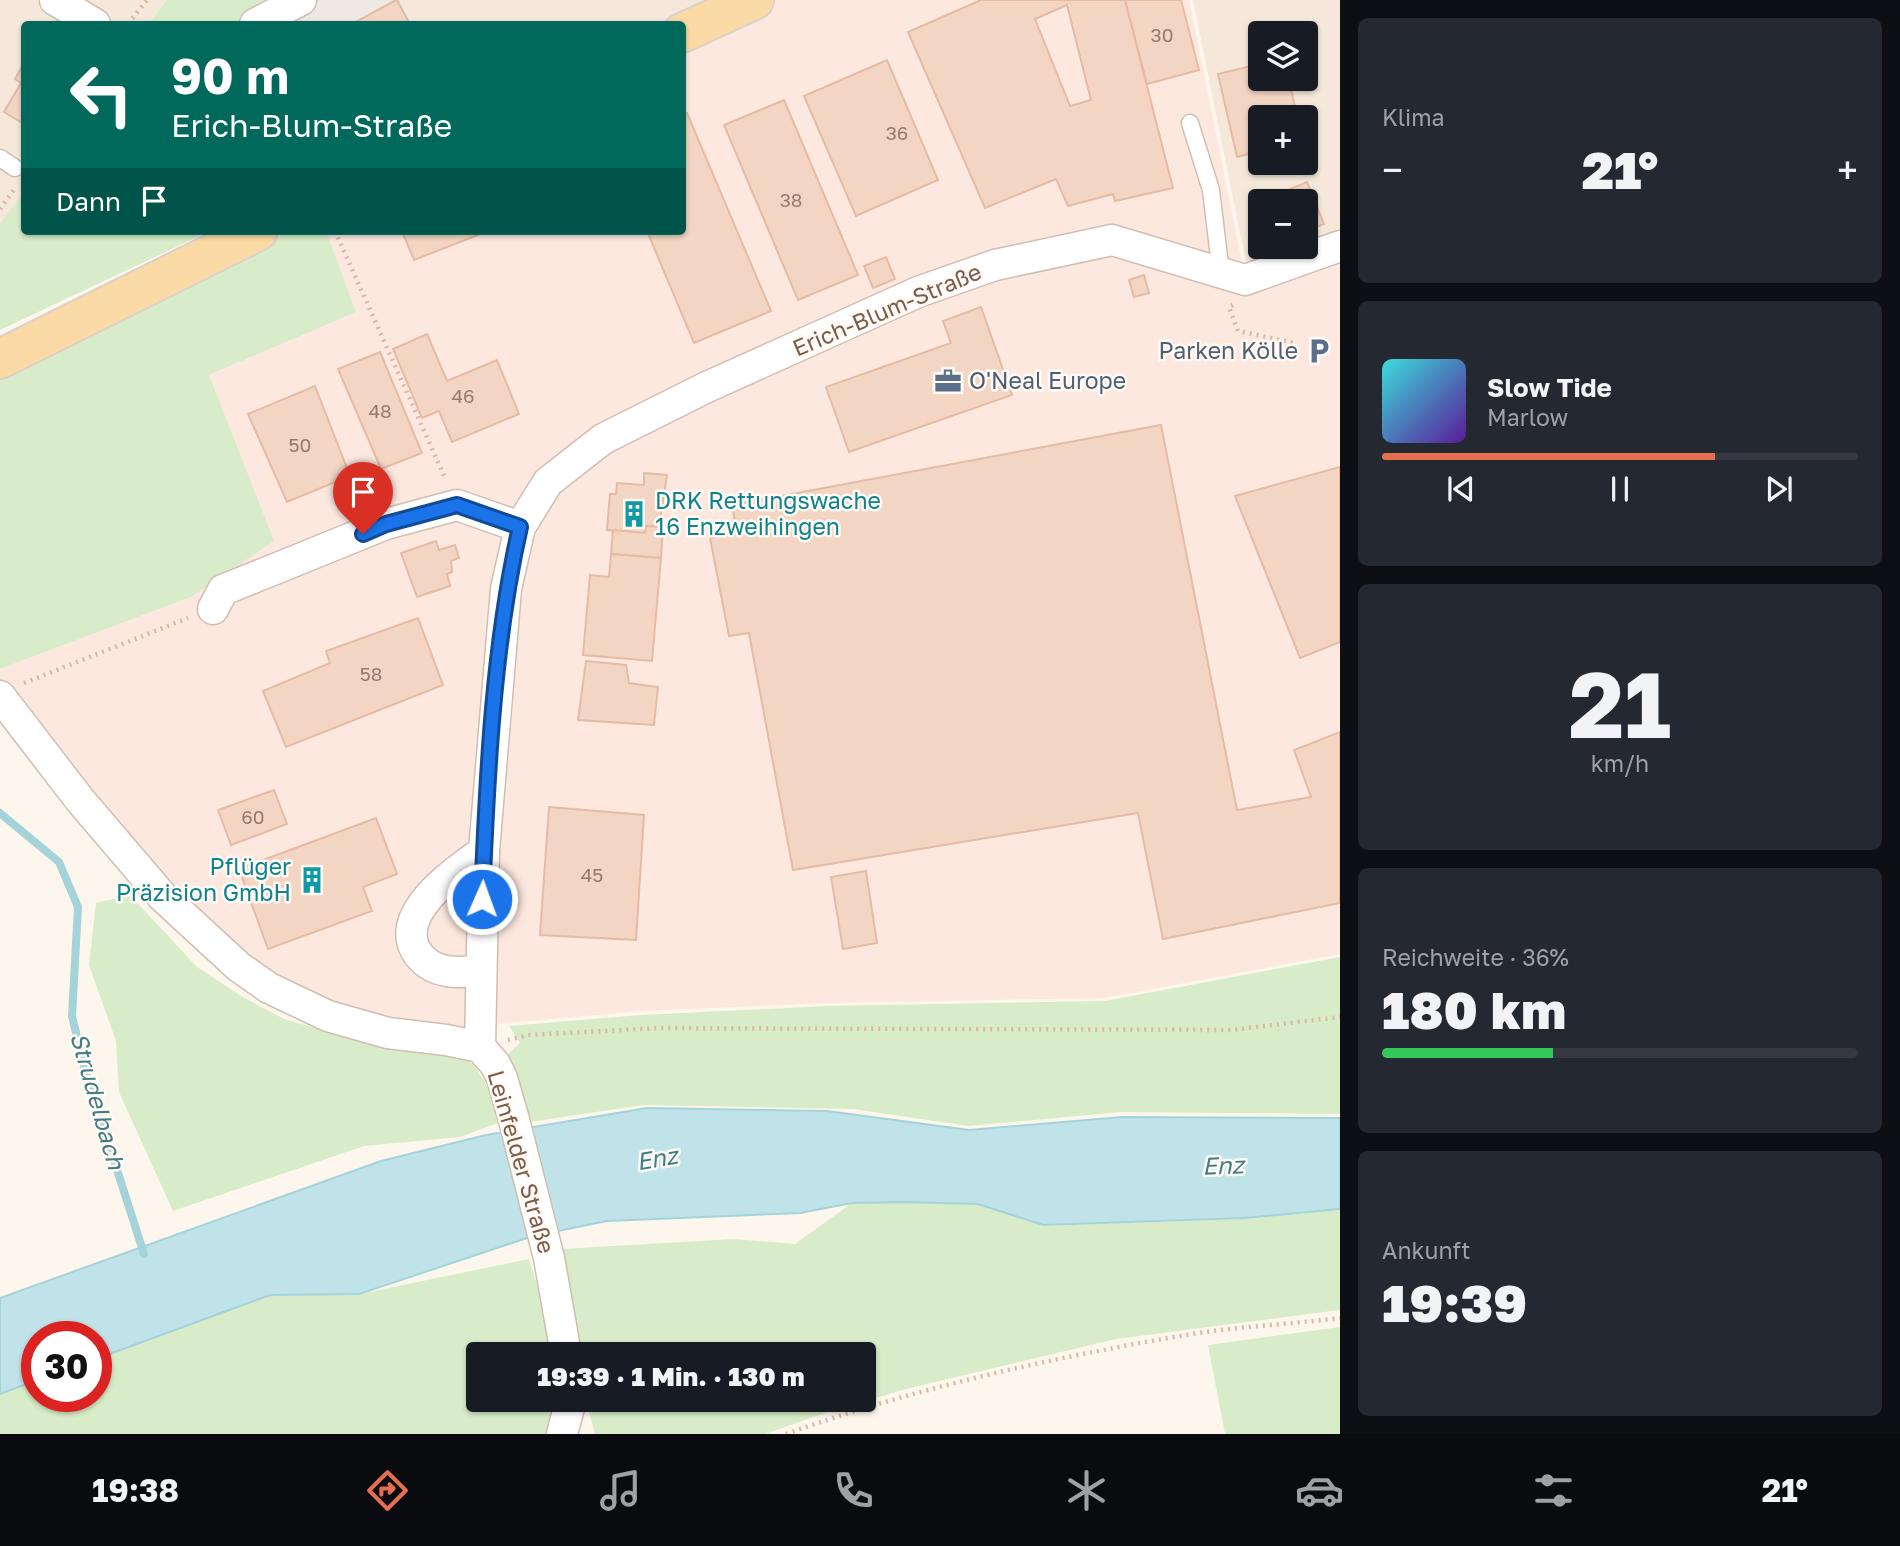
<!DOCTYPE html>
<html lang="de">
<meta charset="utf-8">
<style>
:root{--surface:#171b24;--page:#242831;--text:#f1f3f6;--muted:#9ea1a6;--line:#363941;--accent:#e76f51}
body{margin:0;font-family:"Golos Text",sans-serif;background:var(--page);color:var(--text);height:100vh;display:flex;flex-direction:column;font-size:26px;white-space:nowrap}
*{box-sizing:border-box;margin:0}
p{font-size:23px;color:var(--muted)}
.icon{flex:none;width:38px;height:38px;fill:none;stroke:currentColor;stroke-width:2;stroke-linecap:round;stroke-linejoin:round}
.map{position:relative;flex:1;overflow:hidden}
.details{display:flex;flex-direction:column;gap:18px;padding:18px;background:#0d0f14;width:560px}
.details>*{flex:none}
.banner{position:absolute;left:21px;top:21px;width:665px;height:214px;border-radius:7px;box-shadow:0 2px 5px #0004;background:#00695c;color:#fff;overflow:hidden}
.buttons{position:absolute;left:1248px;top:21px;display:grid;gap:14px}
.buttons a{display:grid;place-items:center;width:70px;height:70px;border-radius:7px;background:var(--surface);box-shadow:0 2px 5px #0004;font-size:35px}
.speed{position:absolute;left:21px;top:1321px;display:flex;gap:14px;font-size:35px;font-weight:700;text-align:center}
.speed>*{display:grid;place-content:center;width:91px;height:91px;border-radius:50%;background:var(--surface);box-shadow:0 2px 5px #0004;line-height:1}
.speed .limit{border:10px solid #d22;background:#fff;color:#111}
.pin{position:absolute;display:grid;place-items:center;width:60px;height:60px;color:#fff;margin:-72px -30px;border-radius:50% 50% 50% 0;rotate:-45deg;box-shadow:0 0 7px #0007}
.pin .icon{rotate:45deg}
.me{position:absolute;width:77px;margin:-38px;rotate:2deg;stroke-linejoin:round;filter:drop-shadow(0 0 5px #0008)}
.turn{display:flex;align-items:center;gap:24px;height:147px;padding:0 35px;font-size:32px}
.turn .icon{width:91px;height:91px;stroke-width:2.5}
.turn b{display:block;font-size:49px;line-height:60px}
.then{display:flex;align-items:center;height:66px;padding:0 35px;background:#0003;gap:14px;font-size:26px}
.big{font-size:52px;font-weight:800;line-height:1.1}
.details .card{flex:1;display:flex;flex-direction:column;justify-content:center;gap:10px;min-width:0;padding:0 24px;border-radius:10px;background:var(--page)}
.details .dial{align-items:center;gap:0}
.dial b{font-size:91px;line-height:1}
.song{display:flex;align-items:center;gap:21px}
.cover{width:84px;height:84px;border-radius:10px;background:linear-gradient(135deg,hsl(180 70% 55%),hsl(270 70% 35%))}
.played{height:7px;border-radius:4px;background:linear-gradient(90deg,var(--accent) 70%,var(--line) 70%)}
.keys{display:flex;justify-content:space-around;direction:ltr}
.heat{display:flex;justify-content:space-between;align-items:center;font-size:38px;direction:ltr}
.charge{height:10px;border-radius:5px;background:linear-gradient(90deg,#34c759 36%,var(--line) 0)}
.trip{position:absolute;left:466px;top:1342px;width:410px;height:70px;border-radius:7px;background:var(--surface);box-shadow:0 2px 5px #0004;font-weight:800;line-height:70px;text-align:center}
.tabs{display:flex;height:112px;justify-content:space-around;align-items:center;background:#090b0e;color:var(--muted)}
.tabs .icon{width:49px;height:49px}
.tabs .current{color:var(--accent)}
.tabs b{font-size:32px;color:var(--text)}
main{display:flex;flex:1;min-height:0}
.map>svg:first-child{display:block}
.residential{fill:#f5e8da;fill-rule:evenodd}
.commercial{fill:#fde8e0}
.industrial{fill:#efe9e4}
.green{fill:#d8ecc9}
.water{fill:#bfe3e8;stroke:#a5d3da;stroke-width:2}
.lines{fill:none;stroke-linecap:round;stroke-linejoin:round}
.stream{stroke:#a5d3da;stroke-width:8}
.building{fill:#f3d5c3;stroke:#e6bba3;stroke-width:2;fill-rule:evenodd}
.lane-casing{stroke:#d1beb0;stroke-width:19}
.street-casing{stroke:#d1beb0;stroke-width:33}
.primary-casing{stroke:#dad1cd;stroke-width:42}
.path{stroke:#d9b8a5;stroke-width:4.5;stroke-dasharray:2 5;stroke-linecap:butt}
.lane{stroke:#fff;stroke-width:16}
.street{stroke:#fff;stroke-width:30}
.primary{stroke:#fbd9a5;stroke-width:38}
.route-casing{stroke:#114b97;stroke-width:18}
.route{stroke:#1a73e8;stroke-width:12}
.labels{text-anchor:middle;stroke-width:5;stroke-linejoin:round;paint-order:stroke}
.number-label{font-size:19px;fill:#987a6a}
.street-label{font-size:23px;fill:#7a5c4d;stroke:#fffaf3}
.service-label{font-size:23px;fill:#4e5e75;stroke:#fffaf3;text-anchor:end}
.culture-label{font-size:23px;fill:#0d838f;stroke:#fffaf3;text-anchor:start}
.water-label{font-size:24px;font-style:italic;fill:#437c86;stroke:#fffaf3}
</style>
<main>
<div class="map">
<svg width="1340" height="1434" viewBox="0 0 1340 1434">
<rect width="100%" height="100%" fill="#fdf6ec"/>
<!-- residential -->
<g class="residential">
<path d="M0,0H167L148,24H24V191L0,224Z"/>
<path d="M401,0H731L677,24H416Z"/>
<path d="M1193,0H1340V236L1247,268ZM1260,33H1306V79H1260ZM1260,117H1306V163H1260ZM1260,201H1306V247H1260Z"/>
</g>
<!-- commercial -->
<path class="commercial" d="M771,0H1189L1247,287L1340,254V954L1105,998L829,1003L642,1011L505,1023L450,1031L360,1019L241,964L0,689V669L191,597L209,375L356,312L326,231H682L683,42Z"/>
<!-- industrial -->
<path class="industrial" d="M313,0H401L416,24H269Z"/>
<!-- green -->
<g class="green">
<path d="M167,0H313L269,24H148Z"/>
<path d="M24,191V231H210L0,330V224Z"/>
<path d="M289,231H326L356,312L209,375L274,541L191,597L0,669V377Z"/>
<path d="M130,895L197,967L241,996L284,1019L386,1048L457,1055L474,1065L490,1090L498,1123L460,1137L364,1146L173,1211L119,1092L116,1041L89,965L96,903Z"/>
<path d="M1340,957V1114L1121,1112L969,1126L853,1109L643,1105L530,1122L503,1059L520,1043L509,1026L641,1015L829,1006L1105,1001Z"/>
<path d="M905,1202L978,1204L1043,1226L1245,1219L1340,1210V1310L1116,1339L906,1389L828,1412L765,1434H595L586,1400H863V1354H577L573,1307L562,1249L734,1239L795,1244L852,1203Z"/>
<path d="M529,1259L545,1311L552,1354H478V1400H554L549,1434H0V1394L37,1380V1396H96V1359L270,1295L359,1294Z"/>
<path d="M1340,1327V1434H1225L1208,1345Z"/>
</g>
<!-- water -->
<path class="water" d="M647,1108L827,1111L969,1130L1122,1117L1340,1118V1209L1245,1218L1043,1225L978,1204L905,1202L852,1203L800,1213L607,1221L533,1236L359,1294L270,1295L96,1359V1337H37V1380L0,1394V1298L381,1161L486,1135Z"/>
<g class="lines">
<!-- stream -->
<path class="stream" d="M0,813L59,862L78,907L72,1016L85,1070L144,1254"/>
</g>
<!-- building -->
<g class="building">
<path d="M397,0L410,24H352L396,0Z"/>
<path d="M981,0H1125L1173,188L1115,201L1113,194L1068,206L1056,179L985,208L908,32ZM1067,5L1091,100L1070,106L1035,19Z"/>
<path d="M1125,0H1181L1199,70L1147,84Z"/>
<path d="M887,60L938,180L856,216L804,96Z"/>
<path d="M24,63V124L4,112L21,83L15,79Z"/>
<path d="M1260,64V79H1289L1297,117H1260V128L1252,129L1257,152L1237,157L1218,74Z"/>
<path d="M784,100L858,275L798,300L724,125Z"/>
<path d="M687,113L771,311L694,343L647,231H682V116Z"/>
<path d="M1307,182L1324,224L1306,231V201H1273L1271,197Z"/>
<path d="M402,231H488L414,260Z"/>
<path d="M886,257L895,279L873,288L864,266Z"/>
<path d="M1144,275L1149,293L1134,297L1129,280Z"/>
<path d="M981,307L1012,395L849,452L826,387L951,343L943,321Z"/>
<path d="M427,334L447,381L497,360L519,414L452,442L439,411L422,418L393,349Z"/>
<path d="M380,352L422,453L381,469L338,369Z"/>
<path d="M315,386L350,476L287,502L248,414Z"/>
<path d="M1161,425L1237,810L1311,797L1294,750L1340,732V903L1163,939L1138,813L793,870L749,633L729,636L710,538L737,532L732,505Z"/>
<path d="M1340,467V642L1300,658L1235,496Z"/>
<path d="M644,473L667,475L659,527L646,526L645,533L607,530L610,494H616L617,483L644,485Z"/>
<path d="M646,526L663,527L661,558L611,554L613,530L645,533Z"/>
<path d="M436,541L439,550L455,545L459,558L451,561L452,572L447,574L450,586L417,597L401,553Z"/>
<path d="M611,554L661,558L652,661L583,655L590,575L609,577Z"/>
<path d="M418,618L443,685L286,747L263,691L330,663L326,651Z"/>
<path d="M586,661L626,665L629,683L658,687L654,725L578,720Z"/>
<path d="M274,790L287,824L231,845L218,810Z"/>
<path d="M549,807L644,815L636,940L540,935Z"/>
<path d="M376,818L397,874L363,887L372,911L268,949L239,869Z"/>
<path d="M866,871L877,943L843,949L831,877Z"/>
</g>
<g class="lines">
<defs>
<g id="lane">
<path d="M1190,123L1211,190L1221,274"/>
<path d="M0,158L15,168"/>
</g>
<g id="street">
<path d="M55,0L95,24"/>
<path d="M255,24L301,0"/>
<path d="M213,609L223,590L386,524L457,505L520,527"/>
<path d="M0,696L80,800L162,896L239,967L269,988L328,1016L388,1033L446,1040L480,1047L495,1064L502,1078L514,1120L549,1258L566,1354"/>
<path d="M480,972C469,971 457,973 447,971C434,969 423,962 416,951C394,912 458,869 484,851"/>
<path d="M480,1047L484,851L506,589L520,527L548,482L603,439L707,387L918,292L995,265L1112,240L1245,280L1340,246"/>
<path d="M562,1434L571,1400"/>
</g>
<g id="primary">
<path d="M682,33L754,0"/>
<path d="M0,359L258,231"/>
</g>
</defs>
<!-- lane casing -->
<use href="#lane" class="lane-casing"/>
<!-- street casing -->
<use href="#street" class="street-casing"/>
<!-- primary casing -->
<use href="#primary" class="primary-casing"/>
<!-- path -->
<g class="path">
<path d="M128,24L147,0"/>
<path d="M0,209L16,187"/>
<path d="M335,231L446,480"/>
<path d="M1233,305L1229,307L1238,331L1295,343"/>
<path d="M24,683L188,618"/>
<path d="M508,1040L528,1035L660,1028L1231,1030L1340,1017"/>
<path d="M786,1434C918,1387 1059,1356 1198,1333C1245,1326 1293,1324 1340,1318"/>
</g>
<!-- lane -->
<use href="#lane" class="lane"/>
<!-- street -->
<use href="#street" class="street"/>
<!-- primary -->
<use href="#primary" class="primary"/>
</g>
<g class="lines">
<defs>
<path id="route" d="M363,534L386,524L457,505L520,527C493,645 487,778 482,899"/>
</defs>
<!-- route casing -->
<use href="#route" class="route-casing"/>
<!-- route -->
<use href="#route" class="route"/>
</g>
<!-- icons -->
<defs>
<symbol id="parking-bare" viewBox="-9 -9 18 18"><path d="M-3.5-5.5H1a3.5 3.5 0 0 1 0 7H-1V5.5H-3.5ZM-1-3.4V-.6H.8a1.4 1.4 0 0 0 0-2.8Z" fill="#5c6f8a" stroke="#fffaf3" stroke-width="2.5" paint-order="stroke"/></symbol>
<symbol id="office-bare" viewBox="-9 -9 18 18"><path d="M-6-3h4V-5.5h4V-3h4V5H-6ZM-1-4.5V-3h2v-1.5ZM-6 0V1H6V0Z" fill="#5c6f8a" stroke="#fffaf3" stroke-width="2.5" paint-order="stroke"/></symbol>
<symbol id="building-bare" viewBox="-9 -9 18 18"><path d="M-4-6H4V6H1V3H-1V6H-4ZM-2.5-4.3h1.7v1.8h-1.7ZM.8-4.3h1.7v1.8H.8ZM-2.5-1h1.7V.8h-1.7ZM.8-1h1.7V.8H.8Z" fill="#0f9aa8" stroke="#fffaf3" stroke-width="2.5" paint-order="stroke"/></symbol>
</defs>
<g fill-rule="evenodd">
<use href="#parking-bare" x="1300" y="332" width="38" height="38"/>
<use href="#office-bare" x="929" y="362" width="38" height="38"/>
<use href="#building-bare" x="615" y="495" width="38" height="38"/>
<use href="#building-bare" x="293" y="861" width="38" height="38"/>
</g>
<g class="labels">
<!-- number labels -->
<g class="number-label">
<text x="1162" y="42">30</text>
<text x="897" y="140">36</text>
<text x="791" y="207">38</text>
<text x="463" y="403">46</text>
<text x="380" y="418">48</text>
<text x="300" y="452">50</text>
<text x="371" y="681">58</text>
<text x="253" y="824">60</text>
<text x="592" y="882">45</text>
</g>
<!-- street labels -->
<g class="street-label">
<text transform="translate(887 310) rotate(-23)" y="8">Erich-Blum-Straße</text>
<text transform="translate(521 1162) rotate(74)" y="8">Leinfelder Straße</text>
</g>
<!-- service labels -->
<g class="service-label">
<text x="1298" y="359">Parken Kölle</text>
<text x="969" y="389" text-anchor="start">O'Neal Europe</text>
</g>
<!-- culture labels -->
<g class="culture-label">
<text x="655" y="509">DRK Rettungswache<tspan x="655" dy="26">16 Enzweihingen</tspan></text>
<text x="291" y="875" text-anchor="end">Pflüger<tspan x="291" dy="26">Präzision GmbH</tspan></text>
</g>
<!-- water labels -->
<g class="water-label">
<text transform="translate(97 1101) rotate(74)" y="8">Strudelbach</text>
<text transform="translate(657 1159) rotate(-10)" y="8">Enz</text>
<text transform="translate(1223 1166) rotate(-2)" y="8">Enz</text>
</g>
</g>
</svg>
<div class="buttons">
<a><svg class="icon" aria-label="layers" viewBox="0 0 24 24"><path d="M12 4l9 5-9 5-9-5zM3 14l9 5 9-5"/></svg></a>
<a>+</a>
<a>−</a>
</div>
<div class="speed"><div class="limit">30</div></div>
<div class="pin" style="left:363px;top:534px;background:#d93025"><svg class="icon" aria-label="arrive" viewBox="0 0 24 24"><path d="M6 21V4h12l-3 4 3 4H6"/></svg></div>
<svg class="me" style="left:482px;top:899px" viewBox="-20 -20 40 40"><circle r="17" fill="#1a73e8" stroke="#fff" stroke-width="3"/><path d="M0-11L8 9 0 5-8 9z" fill="#fff"/></svg>
<div class="trip">19:39 · 1 Min. · 130 m</div>
<div class="banner">
<div class="turn"><svg class="icon" aria-label="left" viewBox="0 0 24 24"><path d="M17 20v-9H6M10 6l-5 5 5 5"/></svg><div><b>90 m</b>Erich-Blum-Straße</div></div>
<div class="then">Dann<svg class="icon" aria-label="arrive" viewBox="0 0 24 24"><path d="M6 21V4h12l-3 4 3 4H6"/></svg></div>
</div>
</div>
<section class="details">
<div class="card"><p>Klima</p>
<div class="heat"><a>−</a><b class="big">21°</b><a>+</a></div>
</div>
<div class="card">
<div class="song"><i class="cover"></i><div><b>Slow Tide</b><p>Marlow</p></div></div>
<div class="played"></div>
<div class="keys"><svg class="icon" aria-label="previous" viewBox="0 0 24 24"><path d="M18 5L8 12l10 7zM5 5v14"/></svg><svg class="icon" aria-label="pause" viewBox="0 0 24 24"><path d="M8 5v14M16 5v14"/></svg><svg class="icon" aria-label="next" viewBox="0 0 24 24"><path d="M6 5l10 7-10 7zM19 5v14"/></svg></div>
</div>
<div class="card dial"><b>21</b><p>km/h</p></div>
<div class="card"><p>Reichweite · 36%</p><b class="big">180 km</b><div class="charge"></div></div>
<div class="card"><p>Ankunft</p><b class="big">19:39</b></div>
</section>
</main>
<nav class="tabs">
<b>19:38</b>
<svg class="icon current" aria-label="directions" viewBox="0 0 24 24"><path d="M12 3l9 9-9 9-9-9zM9 14v-3h6M13 9l2 2-2 2"/></svg>
<svg class="icon" aria-label="music" viewBox="0 0 24 24"><path d="M9 18V5l10-2v13"/><circle cx="6" cy="18" r="3"/><circle cx="16" cy="16" r="3"/></svg>
<svg class="icon" aria-label="phone" viewBox="0 0 24 24"><path d="M5 4h4l2 5-3 2q2 4 5 5l2-3 5 2v4C11 20 4 13 5 4z"/></svg>
<svg class="icon" aria-label="climate" viewBox="0 0 24 24"><path d="M12 3v18M4 7l16 10M4 17L20 7"/></svg>
<svg class="icon" aria-label="car" viewBox="0 0 24 24"><path d="M5 17H2v-5l4-1 3-4h7l3 4 3 1v5h-3M9 17h6M6 11h13"/><circle cx="7" cy="17" r="2"/><circle cx="17" cy="17" r="2"/></svg>
<svg class="icon" aria-label="filters" viewBox="0 0 24 24"><path d="M4 7h16M4 17h16"/><circle cx="9" cy="7" r="2"/><circle cx="15" cy="17" r="2"/></svg>
<b>21°</b>
</nav>
